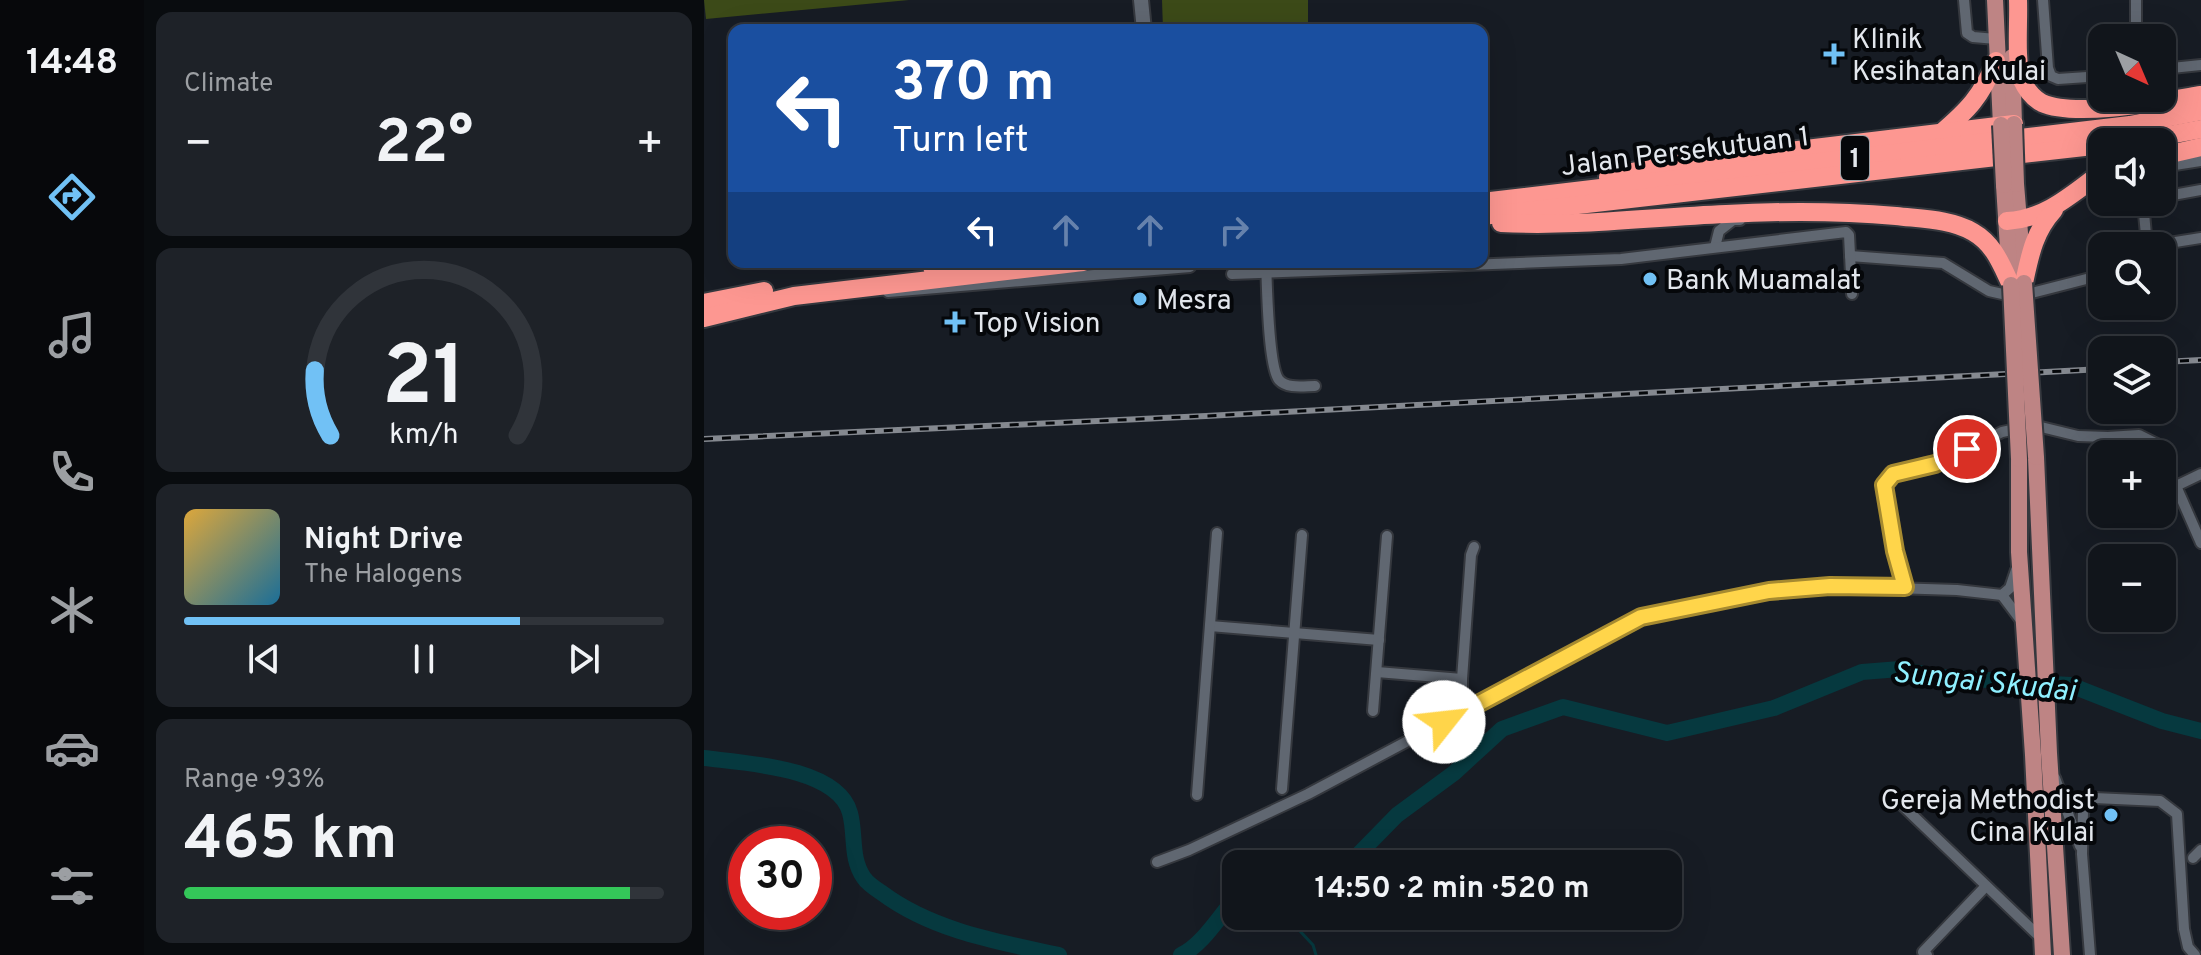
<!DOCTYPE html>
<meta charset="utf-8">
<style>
:root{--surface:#11151b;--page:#1e2228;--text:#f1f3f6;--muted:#9c9fa3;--line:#30343a;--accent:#71c1f5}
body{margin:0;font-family:Overpass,sans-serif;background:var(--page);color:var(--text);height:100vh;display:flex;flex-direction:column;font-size:30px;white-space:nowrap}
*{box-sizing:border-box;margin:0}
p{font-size:26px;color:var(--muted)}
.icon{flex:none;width:44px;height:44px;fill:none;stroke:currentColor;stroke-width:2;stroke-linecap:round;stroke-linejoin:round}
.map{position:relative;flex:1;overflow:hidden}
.sheet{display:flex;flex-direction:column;gap:12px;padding:12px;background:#090c0f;width:560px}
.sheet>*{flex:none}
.top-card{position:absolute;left:24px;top:24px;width:760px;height:244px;border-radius:16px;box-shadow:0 8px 32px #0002,0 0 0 2px var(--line);background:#1a4fa0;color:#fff;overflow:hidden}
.needle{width:52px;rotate:136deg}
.controls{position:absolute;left:1384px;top:24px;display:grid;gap:16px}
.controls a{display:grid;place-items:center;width:88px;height:88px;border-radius:16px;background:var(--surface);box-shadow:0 8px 32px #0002,0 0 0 2px var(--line);font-size:40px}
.speed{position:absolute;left:24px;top:826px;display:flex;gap:16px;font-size:40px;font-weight:700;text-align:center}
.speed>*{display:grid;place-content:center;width:104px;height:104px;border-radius:50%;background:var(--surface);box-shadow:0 8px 32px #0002,0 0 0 2px var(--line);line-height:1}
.speed .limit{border:12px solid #d22;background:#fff;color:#111}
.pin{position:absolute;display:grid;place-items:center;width:68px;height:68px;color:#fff;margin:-34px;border:4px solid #fff;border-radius:50%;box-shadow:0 2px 8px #0007}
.me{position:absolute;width:88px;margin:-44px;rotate:61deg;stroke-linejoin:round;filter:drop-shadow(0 0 6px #0008)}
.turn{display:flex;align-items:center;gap:28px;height:168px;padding:0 32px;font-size:36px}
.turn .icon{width:104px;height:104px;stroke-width:2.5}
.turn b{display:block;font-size:56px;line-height:68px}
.lanes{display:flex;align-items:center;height:76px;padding:0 32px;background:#0003;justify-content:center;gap:40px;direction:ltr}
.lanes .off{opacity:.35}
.big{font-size:60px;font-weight:700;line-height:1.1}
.sheet .card{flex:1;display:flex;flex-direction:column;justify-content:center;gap:12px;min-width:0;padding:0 28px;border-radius:16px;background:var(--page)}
.sheet .dial{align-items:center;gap:0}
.dial svg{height:208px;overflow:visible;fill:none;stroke:var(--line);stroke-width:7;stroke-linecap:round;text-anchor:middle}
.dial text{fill:var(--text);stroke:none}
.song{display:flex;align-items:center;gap:24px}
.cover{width:96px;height:96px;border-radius:12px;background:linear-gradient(135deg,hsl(40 70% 55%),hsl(200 70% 35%))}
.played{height:8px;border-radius:4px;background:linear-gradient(90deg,var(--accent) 70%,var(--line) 70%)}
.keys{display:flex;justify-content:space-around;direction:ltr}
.heat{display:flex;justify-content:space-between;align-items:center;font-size:44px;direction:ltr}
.charge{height:12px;border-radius:6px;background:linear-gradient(90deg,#34c759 93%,var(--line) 0)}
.trip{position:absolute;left:518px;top:850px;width:460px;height:80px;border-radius:16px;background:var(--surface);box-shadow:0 8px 32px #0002,0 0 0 2px var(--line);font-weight:700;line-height:80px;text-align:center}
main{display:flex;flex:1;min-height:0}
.tab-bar{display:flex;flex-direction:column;width:144px;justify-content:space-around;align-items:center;background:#07080b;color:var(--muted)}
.tab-bar .icon{width:56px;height:56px}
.tab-bar .active{color:var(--accent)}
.tab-bar b{font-size:36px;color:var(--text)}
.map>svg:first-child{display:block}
.green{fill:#3c4a18}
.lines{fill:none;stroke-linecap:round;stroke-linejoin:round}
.stream{stroke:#06393f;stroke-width:3}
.river{stroke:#06393f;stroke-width:16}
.street-casing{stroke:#35383e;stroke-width:14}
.secondary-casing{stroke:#35383e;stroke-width:18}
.primary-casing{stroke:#35383e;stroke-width:20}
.highway-casing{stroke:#35383e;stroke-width:22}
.street{stroke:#606771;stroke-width:10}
.secondary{stroke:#606771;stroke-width:14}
.primary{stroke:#be8484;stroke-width:16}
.highway{stroke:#fd9791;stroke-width:18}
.rail-casing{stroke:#858990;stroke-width:6}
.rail{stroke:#05070a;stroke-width:3;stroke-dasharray:9;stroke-linecap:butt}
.primary-bridge-casing{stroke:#35383e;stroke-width:20;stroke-linecap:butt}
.primary-bridge{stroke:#be8484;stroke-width:16}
.route-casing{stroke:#a68a30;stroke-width:20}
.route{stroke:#ffd54a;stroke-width:14}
.poi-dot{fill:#71c1f5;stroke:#05070a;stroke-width:3}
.labels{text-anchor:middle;stroke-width:8;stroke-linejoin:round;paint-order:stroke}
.shield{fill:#05070a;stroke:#a0a4a9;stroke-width:2}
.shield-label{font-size:26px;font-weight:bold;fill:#e3e7ed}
.poi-label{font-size:28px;fill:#e3e7ed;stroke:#05070a;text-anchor:start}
.street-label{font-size:28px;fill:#e3e7ed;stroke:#05070a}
.water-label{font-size:30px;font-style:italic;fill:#8ff0ff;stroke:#05070a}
</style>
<main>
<nav class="tab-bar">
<b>14:48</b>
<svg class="icon active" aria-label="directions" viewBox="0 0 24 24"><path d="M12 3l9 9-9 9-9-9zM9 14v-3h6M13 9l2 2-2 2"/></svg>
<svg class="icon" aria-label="music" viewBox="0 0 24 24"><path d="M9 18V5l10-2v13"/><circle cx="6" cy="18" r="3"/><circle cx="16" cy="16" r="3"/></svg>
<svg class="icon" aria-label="phone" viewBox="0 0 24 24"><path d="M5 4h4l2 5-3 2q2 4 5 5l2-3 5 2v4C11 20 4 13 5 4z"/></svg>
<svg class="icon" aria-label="climate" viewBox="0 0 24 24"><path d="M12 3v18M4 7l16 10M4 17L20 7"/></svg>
<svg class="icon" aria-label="car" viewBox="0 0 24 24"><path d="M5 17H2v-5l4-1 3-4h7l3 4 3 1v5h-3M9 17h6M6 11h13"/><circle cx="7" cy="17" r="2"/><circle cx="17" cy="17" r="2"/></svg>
<svg class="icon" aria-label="filters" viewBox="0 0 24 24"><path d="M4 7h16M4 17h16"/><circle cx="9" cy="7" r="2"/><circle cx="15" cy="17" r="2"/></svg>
</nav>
<section class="sheet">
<div class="card"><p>Climate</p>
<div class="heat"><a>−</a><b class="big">22°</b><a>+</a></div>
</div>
<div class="card dial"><svg viewBox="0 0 100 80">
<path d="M14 69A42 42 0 1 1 86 69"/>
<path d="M14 69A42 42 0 0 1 8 44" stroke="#71c1f5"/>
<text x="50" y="56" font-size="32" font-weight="700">21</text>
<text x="50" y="72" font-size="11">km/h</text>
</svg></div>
<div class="card">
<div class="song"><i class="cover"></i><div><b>Night Drive</b><p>The Halogens</p></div></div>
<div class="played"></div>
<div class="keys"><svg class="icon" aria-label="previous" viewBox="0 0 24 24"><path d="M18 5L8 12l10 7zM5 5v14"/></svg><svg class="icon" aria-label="pause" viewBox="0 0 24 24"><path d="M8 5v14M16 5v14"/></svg><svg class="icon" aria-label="next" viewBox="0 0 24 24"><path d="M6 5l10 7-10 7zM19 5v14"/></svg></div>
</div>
<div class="card"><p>Range · 93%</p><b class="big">465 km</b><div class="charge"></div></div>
</section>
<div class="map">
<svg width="1497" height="955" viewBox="0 0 1497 955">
<rect width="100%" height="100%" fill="#171c24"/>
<!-- green -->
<g class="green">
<path d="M0,0H205L2,19Z"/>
<path d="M458,0H604V30H459Z"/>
</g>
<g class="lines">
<!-- stream -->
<path class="stream" d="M582,916L609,945L612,955"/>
<!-- river -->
<g class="river">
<path d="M0,758C39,763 134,767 146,813C152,835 146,858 160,878C164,884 172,889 178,893C229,931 295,942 355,955"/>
<path d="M645,864L693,815L750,773L798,729L859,707L963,733L1070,708L1158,672L1196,669L1235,677L1366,685L1458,721L1497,731"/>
<path d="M477,955C496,946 511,923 524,907L532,906"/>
</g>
<defs>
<g id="street">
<path d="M1260,0L1263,33L1269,37L1292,39"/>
<path d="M1339,0L1344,68L1347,76L1354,79L1398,76"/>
<path d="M1432,0V38"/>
<path d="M1458,69L1497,65"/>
<path d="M1458,167L1497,161"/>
<path d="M1458,197L1497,190"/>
<path d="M1439,202L1443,246"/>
<path d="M1446,246L1497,238"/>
<path d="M1011,247L1015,231L1029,220H1036"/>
<path d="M1146,256L1239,263L1285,291L1312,297L1398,275"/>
<path d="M562,262C563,284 564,366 575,380C583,389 600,386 611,386"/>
<path d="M528,274L917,259L1142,232L1145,235L1148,294"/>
<path d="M184,292L486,267L490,262"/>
<path d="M1458,458L1465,476L1472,486L1497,474"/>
<path d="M1472,486L1497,543"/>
<path d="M1201,587L1191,551L1180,485L1189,474L1244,459L1298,432L1317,428L1337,427L1374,436L1404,437L1435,435L1455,445L1457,454"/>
<path d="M1298,595L1306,588L1312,570"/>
<path d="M1298,595L1316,619"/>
<path d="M506,626L675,640"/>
<path d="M673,672L758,679"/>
<path d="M764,709L758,690V679L767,555L770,547"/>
<path d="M669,711L683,536"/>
<path d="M1351,778L1376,846"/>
<path d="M578,789L598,535"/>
<path d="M493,795L513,533"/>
<path d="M1199,806L1337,938"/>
<path d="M1489,858L1497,850"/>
<path d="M453,862L485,850L604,794L937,617L1065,591L1126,586L1253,590L1298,595"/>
<path d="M1223,955L1219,952L1282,886"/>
<path d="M1386,955L1378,854L1379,811L1390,798L1456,801L1473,814L1480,929L1484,947L1491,955"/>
</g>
<path id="secondary" d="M437,0L440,30"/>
<g id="primary">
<path d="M1291,0L1297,125"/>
<path d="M1308,57L1310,124"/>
<path d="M1312,184L1319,270"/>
<path d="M1300,185L1306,280"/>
<path d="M1332,457L1345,753L1358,955"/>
<path d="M1315,459V552L1329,755L1339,955"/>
</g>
<g id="highway">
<path d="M1314,0C1315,23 1311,59 1318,80C1322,89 1329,98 1338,103C1371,118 1460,101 1497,95"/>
<path d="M1236,134C1264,110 1277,97 1292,61"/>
<path d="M1428,142L1497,129"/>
<path d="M1458,156L1497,147"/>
<path d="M904,177L952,167L1310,124"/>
<path d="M778,202L1426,125L1497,111"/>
<path d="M778,216L1398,145"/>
<path d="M1303,221C1342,219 1368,194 1398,172"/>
<path d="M797,223C872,227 947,217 1022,214C1078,211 1136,211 1192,216C1217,219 1247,219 1269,232C1290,244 1297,264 1307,285"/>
<path d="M228,267L266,262"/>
<path d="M1320,283C1326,255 1330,232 1350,210"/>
<path d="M0,303L60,291"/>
<path d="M0,318L90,296L379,262"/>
</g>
</defs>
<!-- street casing -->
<use href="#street" class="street-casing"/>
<!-- secondary casing -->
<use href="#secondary" class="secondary-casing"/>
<!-- primary casing -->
<use href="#primary" class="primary-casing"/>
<!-- highway casing -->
<use href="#highway" class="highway-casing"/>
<!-- street -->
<use href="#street" class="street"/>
<!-- secondary -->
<use href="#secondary" class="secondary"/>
<!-- primary -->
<use href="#primary" class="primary"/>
<!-- highway -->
<use href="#highway" class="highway"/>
<defs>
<g id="rail">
<path d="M1458,362L1497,360"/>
<path d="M0,439L502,416L1398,369"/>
</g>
</defs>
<!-- rail casing -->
<use href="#rail" class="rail-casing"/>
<!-- rail -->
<use href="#rail" class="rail"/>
<defs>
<g id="primary-bridge">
<path d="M1310,124L1312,184"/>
<path d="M1297,125L1300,185"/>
<path d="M1320,283L1332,457"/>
<path d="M1307,285L1315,459"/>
</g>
</defs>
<!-- primary-bridge casing -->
<use href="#primary-bridge" class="primary-bridge-casing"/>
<!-- primary-bridge -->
<use href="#primary-bridge" class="primary-bridge"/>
</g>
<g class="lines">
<defs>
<path id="route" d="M740,722L937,617L1065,591L1126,586L1201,587L1191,551L1180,485L1189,474L1231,464L1263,449"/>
</defs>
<!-- route casing -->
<use href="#route" class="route-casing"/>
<!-- route -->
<use href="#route" class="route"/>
</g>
<!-- markers -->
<g class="poi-dot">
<path d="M1126 42h8v8h8v8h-8v8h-8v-8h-8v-8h8z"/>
<circle cx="946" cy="279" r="8"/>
<circle cx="436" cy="299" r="8"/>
<path d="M247 310h8v8h8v8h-8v8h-8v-8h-8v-8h8z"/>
<circle cx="1407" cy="815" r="8"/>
</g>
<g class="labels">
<!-- shield labels -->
<rect class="shield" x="1137" y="136" width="28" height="44" rx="6"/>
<g class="shield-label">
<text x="1151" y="167">1</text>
</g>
<!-- poi labels -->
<g class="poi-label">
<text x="1148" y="48">Klinik<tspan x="1148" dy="32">Kesihatan Kulai</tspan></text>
<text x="962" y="289">Bank Muamalat</text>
<text x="452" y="309">Mesra</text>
<text x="269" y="332">Top Vision</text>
<text x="1391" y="809" text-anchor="end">Gereja Methodist<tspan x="1391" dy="32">Cina Kulai</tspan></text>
</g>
<!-- street labels -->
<g class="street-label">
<text transform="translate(981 150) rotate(-7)" y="10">Jalan Persekutuan 1</text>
</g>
<!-- water labels -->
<g class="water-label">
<text transform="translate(1280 681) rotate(6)" y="10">Sungai Skudai</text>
</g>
</g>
</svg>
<div class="controls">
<a><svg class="needle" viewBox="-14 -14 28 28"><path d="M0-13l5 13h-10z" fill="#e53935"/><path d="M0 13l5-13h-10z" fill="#9c9fa3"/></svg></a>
<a><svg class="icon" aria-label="sound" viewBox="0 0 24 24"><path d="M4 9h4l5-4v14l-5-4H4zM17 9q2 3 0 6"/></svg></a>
<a><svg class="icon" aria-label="search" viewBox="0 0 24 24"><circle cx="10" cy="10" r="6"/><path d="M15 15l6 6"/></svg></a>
<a><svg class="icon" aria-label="layers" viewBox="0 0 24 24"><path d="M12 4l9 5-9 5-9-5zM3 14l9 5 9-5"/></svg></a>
<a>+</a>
<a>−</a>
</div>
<div class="speed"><div class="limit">30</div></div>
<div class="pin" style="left:1263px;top:449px;background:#d93025"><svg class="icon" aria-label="arrive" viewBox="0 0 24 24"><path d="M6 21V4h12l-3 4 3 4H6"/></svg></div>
<svg class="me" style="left:740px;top:722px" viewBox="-20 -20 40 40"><circle r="19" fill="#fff"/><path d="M0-13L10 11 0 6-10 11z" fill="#ffd54a"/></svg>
<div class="trip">14:50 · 2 min · 520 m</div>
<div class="top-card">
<div class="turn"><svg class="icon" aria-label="left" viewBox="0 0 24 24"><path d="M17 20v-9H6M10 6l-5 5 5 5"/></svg><div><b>370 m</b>Turn left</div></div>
<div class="lanes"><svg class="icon" aria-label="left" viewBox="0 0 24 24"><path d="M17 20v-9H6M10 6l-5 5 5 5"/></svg><svg class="icon off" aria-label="ahead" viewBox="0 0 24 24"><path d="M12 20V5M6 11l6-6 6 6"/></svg><svg class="icon off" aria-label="ahead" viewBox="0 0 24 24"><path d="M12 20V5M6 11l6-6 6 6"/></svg><svg class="icon off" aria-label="right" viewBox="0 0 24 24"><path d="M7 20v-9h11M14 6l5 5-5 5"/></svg></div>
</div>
</div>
</main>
